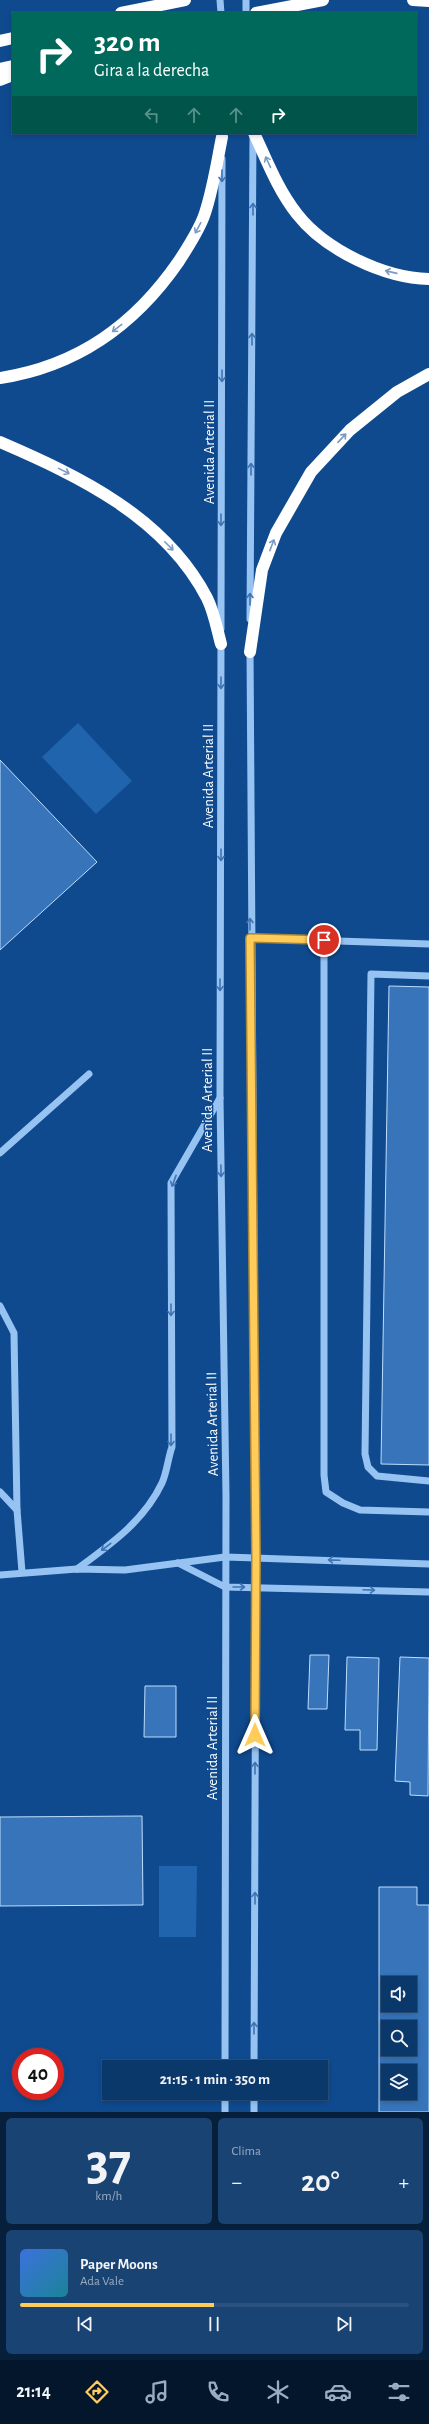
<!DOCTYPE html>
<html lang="es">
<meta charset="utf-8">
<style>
:root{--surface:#0b386b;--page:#194373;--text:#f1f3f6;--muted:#9aacc1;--line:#2b527e;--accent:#ffcb59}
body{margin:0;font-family:"Alegreya Sans",sans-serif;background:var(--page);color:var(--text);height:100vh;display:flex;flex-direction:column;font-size:15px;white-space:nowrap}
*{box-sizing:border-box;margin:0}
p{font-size:13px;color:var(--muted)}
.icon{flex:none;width:22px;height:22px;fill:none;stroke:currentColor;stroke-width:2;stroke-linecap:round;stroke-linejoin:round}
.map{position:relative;height:2112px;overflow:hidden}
.details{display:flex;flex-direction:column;gap:6px;padding:6px;background:#061f3b;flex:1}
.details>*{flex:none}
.hud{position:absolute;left:12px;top:12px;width:405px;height:122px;border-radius:0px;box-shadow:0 2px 6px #0003,0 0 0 1px var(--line);background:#00695c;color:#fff;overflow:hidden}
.fabs{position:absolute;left:381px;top:1976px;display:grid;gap:8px}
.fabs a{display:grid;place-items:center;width:36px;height:36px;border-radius:0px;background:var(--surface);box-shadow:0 2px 6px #0003,0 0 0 1px var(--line);font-size:20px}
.speed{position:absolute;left:12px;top:2048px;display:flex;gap:8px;font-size:20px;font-weight:700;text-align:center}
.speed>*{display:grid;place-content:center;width:52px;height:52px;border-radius:50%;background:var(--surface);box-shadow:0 2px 6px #0003,0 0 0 1px var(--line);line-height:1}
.speed .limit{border:6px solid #d22;background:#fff;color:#111}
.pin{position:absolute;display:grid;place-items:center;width:34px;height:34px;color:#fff;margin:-17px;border:2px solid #fff;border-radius:50%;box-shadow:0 1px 4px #0007}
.me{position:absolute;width:44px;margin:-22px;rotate:0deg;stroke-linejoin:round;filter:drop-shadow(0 0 3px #0008)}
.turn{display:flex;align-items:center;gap:14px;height:84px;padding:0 16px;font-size:18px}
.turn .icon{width:52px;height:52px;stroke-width:2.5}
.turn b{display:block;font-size:28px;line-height:34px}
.lanes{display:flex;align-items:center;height:38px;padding:0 16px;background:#0003;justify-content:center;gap:20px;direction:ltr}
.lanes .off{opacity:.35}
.big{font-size:30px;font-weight:700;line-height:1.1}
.details .card{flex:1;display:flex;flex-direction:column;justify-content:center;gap:6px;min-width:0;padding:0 14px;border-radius:6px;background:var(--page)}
.details .dial{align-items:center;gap:0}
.dial b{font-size:52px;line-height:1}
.song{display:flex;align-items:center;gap:12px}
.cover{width:48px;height:48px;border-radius:6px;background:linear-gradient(135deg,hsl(220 70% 55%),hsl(190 70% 35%))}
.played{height:4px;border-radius:2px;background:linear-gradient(90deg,var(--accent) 50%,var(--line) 50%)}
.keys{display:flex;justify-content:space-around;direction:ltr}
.heat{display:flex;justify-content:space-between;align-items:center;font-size:22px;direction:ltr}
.details .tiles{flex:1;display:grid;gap:6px;grid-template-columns:1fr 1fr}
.card:last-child{grid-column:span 2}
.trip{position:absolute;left:102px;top:2060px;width:226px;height:40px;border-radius:0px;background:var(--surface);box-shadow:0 2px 6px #0003,0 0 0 1px var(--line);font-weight:700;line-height:40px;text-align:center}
.dock{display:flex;height:64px;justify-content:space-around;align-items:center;background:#04162b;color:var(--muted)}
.dock .icon{width:28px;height:28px}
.dock .on{color:var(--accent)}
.dock b{font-size:18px;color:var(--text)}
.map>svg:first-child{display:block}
.green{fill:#2064ae}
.building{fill:#3774b9;stroke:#beddfe;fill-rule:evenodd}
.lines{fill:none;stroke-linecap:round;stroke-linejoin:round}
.minor{stroke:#97c3f3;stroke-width:7}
.highway{stroke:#fff;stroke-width:12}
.oneway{stroke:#7b9bc1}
.oneway2{stroke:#3f74b2}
.route-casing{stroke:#a6843a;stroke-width:10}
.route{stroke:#ffcb59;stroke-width:7}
.labels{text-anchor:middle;stroke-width:3;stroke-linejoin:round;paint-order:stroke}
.street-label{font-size:15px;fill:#fff;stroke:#0f4a8f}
</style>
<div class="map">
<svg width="429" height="2112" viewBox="0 0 429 2112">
<rect width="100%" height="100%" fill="#0f4a8f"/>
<!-- green -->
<g class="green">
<path d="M78,723L132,781L96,814L42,757Z"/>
<path d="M159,1866H197L196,1937H159Z"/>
</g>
<!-- building -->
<g class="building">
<path d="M0,760L97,862L0,950Z"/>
<path d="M389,986L429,987V1465L381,1464Z"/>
<path d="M310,1655H329L327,1709H308Z"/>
<path d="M347,1657L379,1658L377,1750H360V1730H345Z"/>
<path d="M400,1657L429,1658L428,1796L410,1795V1782L395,1781Z"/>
<path d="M145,1686H176V1737H144Z"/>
<path d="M142,1816L143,1905L0,1906V1817Z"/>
<path d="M379,1887H417V1905H429V2112H379ZM388,1983H410V2005H388ZM388,2027H410V2049H388ZM388,2071H410V2093H388Z"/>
</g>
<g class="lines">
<!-- minor -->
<g class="minor">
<path d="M220,0L221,13"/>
<path d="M246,0V13"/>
<path d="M250,619L253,137"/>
<path d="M221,629L222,159"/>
<path d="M221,641L220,1098L226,1496L225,2067"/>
<path d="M250,649L256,1557L254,2067"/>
<path d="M250,938L429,944"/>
<path d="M324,940V1475L326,1492L343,1503L360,1510L429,1512"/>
<path d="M429,976L371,974L365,1454L368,1467L377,1476L429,1481"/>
<path d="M0,1153L89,1074"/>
<path d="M0,1306L14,1333L17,1510"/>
<path d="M0,1492L17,1510L22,1572"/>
<path d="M178,1563L225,1587L429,1592"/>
<path d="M77,1569C111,1544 144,1521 162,1483C167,1472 168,1458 172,1447L171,1183L220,1098"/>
<path d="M0,1575L77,1569L125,1570L225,1557L429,1564"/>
<path d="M225,2093V2112"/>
<path d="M254,2112V2093"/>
</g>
<!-- highway -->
<g class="highway">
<path d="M413,0L429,1"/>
<path d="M121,13L185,0"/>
<path d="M256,13L323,0"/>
<path d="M0,41L13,38"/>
<path d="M0,69L13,66"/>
<path d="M0,80L13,75"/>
<path d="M254,133C267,161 278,190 297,214C325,250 384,278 429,279"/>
<path d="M0,378C78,366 135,325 179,261C188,247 200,229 205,213C213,189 217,162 222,137"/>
<path d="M0,442C79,476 165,517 207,598C214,612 217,629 221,644"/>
<path d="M250,652L262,570L276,533L311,472L350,430L397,392L429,374"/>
</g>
</g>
<!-- one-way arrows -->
<defs><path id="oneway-shaft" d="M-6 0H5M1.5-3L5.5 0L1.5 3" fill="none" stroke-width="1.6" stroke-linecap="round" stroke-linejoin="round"/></defs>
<g class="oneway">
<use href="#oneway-shaft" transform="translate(268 162) rotate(-115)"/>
<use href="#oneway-shaft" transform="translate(198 228) rotate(118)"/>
<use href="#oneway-shaft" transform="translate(391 272) rotate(-167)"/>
<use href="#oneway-shaft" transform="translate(117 328) rotate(142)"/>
<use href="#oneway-shaft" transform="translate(342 438) rotate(-47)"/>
<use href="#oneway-shaft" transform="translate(64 471) rotate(26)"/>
<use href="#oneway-shaft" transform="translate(272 545) rotate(-69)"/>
<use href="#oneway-shaft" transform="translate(169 546) rotate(45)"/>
</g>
<g class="oneway2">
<use href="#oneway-shaft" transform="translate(222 176) rotate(90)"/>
<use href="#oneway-shaft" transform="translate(253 209) rotate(-90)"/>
<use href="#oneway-shaft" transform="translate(252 339) rotate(-90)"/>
<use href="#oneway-shaft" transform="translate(222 376) rotate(90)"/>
<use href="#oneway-shaft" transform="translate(251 469) rotate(-90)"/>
<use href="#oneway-shaft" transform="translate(221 520) rotate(90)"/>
<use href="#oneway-shaft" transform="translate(250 599) rotate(-90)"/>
<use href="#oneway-shaft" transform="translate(221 683) rotate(90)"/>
<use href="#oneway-shaft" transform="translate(221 855) rotate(90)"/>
<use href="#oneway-shaft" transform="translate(250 924) rotate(-90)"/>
<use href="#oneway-shaft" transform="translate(220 985) rotate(90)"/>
<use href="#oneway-shaft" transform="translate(221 1171) rotate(89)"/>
<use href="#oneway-shaft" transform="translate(174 1181) rotate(110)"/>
<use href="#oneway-shaft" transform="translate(171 1310) rotate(90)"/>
<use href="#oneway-shaft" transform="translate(171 1440) rotate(90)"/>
<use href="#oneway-shaft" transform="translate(106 1547) rotate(143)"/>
<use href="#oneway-shaft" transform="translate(334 1560) rotate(-178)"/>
<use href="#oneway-shaft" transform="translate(239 1587)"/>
<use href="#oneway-shaft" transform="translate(369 1590) rotate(2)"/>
<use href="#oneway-shaft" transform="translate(255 1768) rotate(-90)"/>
<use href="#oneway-shaft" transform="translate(255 1898) rotate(-90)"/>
<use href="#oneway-shaft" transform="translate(254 2028) rotate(-90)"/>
</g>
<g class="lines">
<defs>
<path id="route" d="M255,1735L256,1557L250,938L324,940"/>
</defs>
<!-- route casing -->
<use href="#route" class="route-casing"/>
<!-- route -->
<use href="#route" class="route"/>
</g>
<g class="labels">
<!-- street labels -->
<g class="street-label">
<text transform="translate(209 452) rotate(-90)" y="5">Avenida Arterial II</text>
<text transform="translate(208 776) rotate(-90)" y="5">Avenida Arterial II</text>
<text transform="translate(207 1100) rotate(-90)" y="5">Avenida Arterial II</text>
<text transform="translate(212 1424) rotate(-91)" y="5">Avenida Arterial II</text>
<text transform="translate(212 1748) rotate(-90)" y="5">Avenida Arterial II</text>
</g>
</g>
</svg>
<div class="fabs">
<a><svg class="icon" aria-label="sound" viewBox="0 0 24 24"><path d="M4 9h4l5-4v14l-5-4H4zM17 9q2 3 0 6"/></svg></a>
<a><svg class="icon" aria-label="search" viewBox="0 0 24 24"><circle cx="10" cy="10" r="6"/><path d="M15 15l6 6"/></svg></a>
<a><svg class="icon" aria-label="layers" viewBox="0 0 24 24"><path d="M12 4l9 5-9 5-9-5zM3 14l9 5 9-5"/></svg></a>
</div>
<div class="speed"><div class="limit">40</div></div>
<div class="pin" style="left:324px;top:940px;background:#d93025"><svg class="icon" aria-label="arrive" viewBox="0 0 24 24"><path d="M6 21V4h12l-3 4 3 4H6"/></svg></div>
<svg class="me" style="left:255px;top:1735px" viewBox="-20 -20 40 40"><path d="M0-17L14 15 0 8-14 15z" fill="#ffcb59" stroke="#fff" stroke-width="4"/></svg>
<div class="trip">21:15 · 1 min · 350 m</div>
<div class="hud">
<div class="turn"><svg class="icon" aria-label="right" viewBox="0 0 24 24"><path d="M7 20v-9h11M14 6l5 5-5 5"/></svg><div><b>320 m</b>Gira a la derecha</div></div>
<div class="lanes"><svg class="icon off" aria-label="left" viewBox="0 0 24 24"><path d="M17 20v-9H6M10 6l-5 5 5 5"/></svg><svg class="icon off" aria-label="ahead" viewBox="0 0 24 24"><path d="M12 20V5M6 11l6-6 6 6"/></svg><svg class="icon off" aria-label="ahead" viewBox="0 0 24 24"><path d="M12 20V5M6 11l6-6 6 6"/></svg><svg class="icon" aria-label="right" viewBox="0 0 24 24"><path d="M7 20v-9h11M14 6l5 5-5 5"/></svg></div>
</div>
</div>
<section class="details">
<div class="tiles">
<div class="card dial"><b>37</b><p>km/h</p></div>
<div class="card"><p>Clima</p>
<div class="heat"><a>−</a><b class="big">20°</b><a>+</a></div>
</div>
<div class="card">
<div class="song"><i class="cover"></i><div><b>Paper Moons</b><p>Ada Vale</p></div></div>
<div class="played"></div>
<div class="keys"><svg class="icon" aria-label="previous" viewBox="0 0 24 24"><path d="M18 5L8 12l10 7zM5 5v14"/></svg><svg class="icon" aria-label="pause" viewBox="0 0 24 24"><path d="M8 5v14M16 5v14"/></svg><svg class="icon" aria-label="next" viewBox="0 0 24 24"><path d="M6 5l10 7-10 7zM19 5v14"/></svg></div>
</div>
</div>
</section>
<nav class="dock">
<b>21:14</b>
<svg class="icon on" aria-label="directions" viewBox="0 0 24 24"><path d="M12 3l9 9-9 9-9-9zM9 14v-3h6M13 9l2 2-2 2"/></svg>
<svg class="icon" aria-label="music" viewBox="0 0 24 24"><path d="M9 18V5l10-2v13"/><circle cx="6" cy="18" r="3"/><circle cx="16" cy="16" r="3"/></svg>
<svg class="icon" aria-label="phone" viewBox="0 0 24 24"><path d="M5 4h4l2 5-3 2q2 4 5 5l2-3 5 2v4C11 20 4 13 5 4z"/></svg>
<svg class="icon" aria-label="climate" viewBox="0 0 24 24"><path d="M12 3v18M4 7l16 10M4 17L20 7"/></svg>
<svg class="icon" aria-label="car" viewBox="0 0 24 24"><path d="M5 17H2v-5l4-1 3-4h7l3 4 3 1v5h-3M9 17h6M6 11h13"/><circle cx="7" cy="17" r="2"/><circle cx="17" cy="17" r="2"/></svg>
<svg class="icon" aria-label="filters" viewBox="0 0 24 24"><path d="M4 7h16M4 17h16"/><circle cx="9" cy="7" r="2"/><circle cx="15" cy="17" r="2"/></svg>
</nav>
